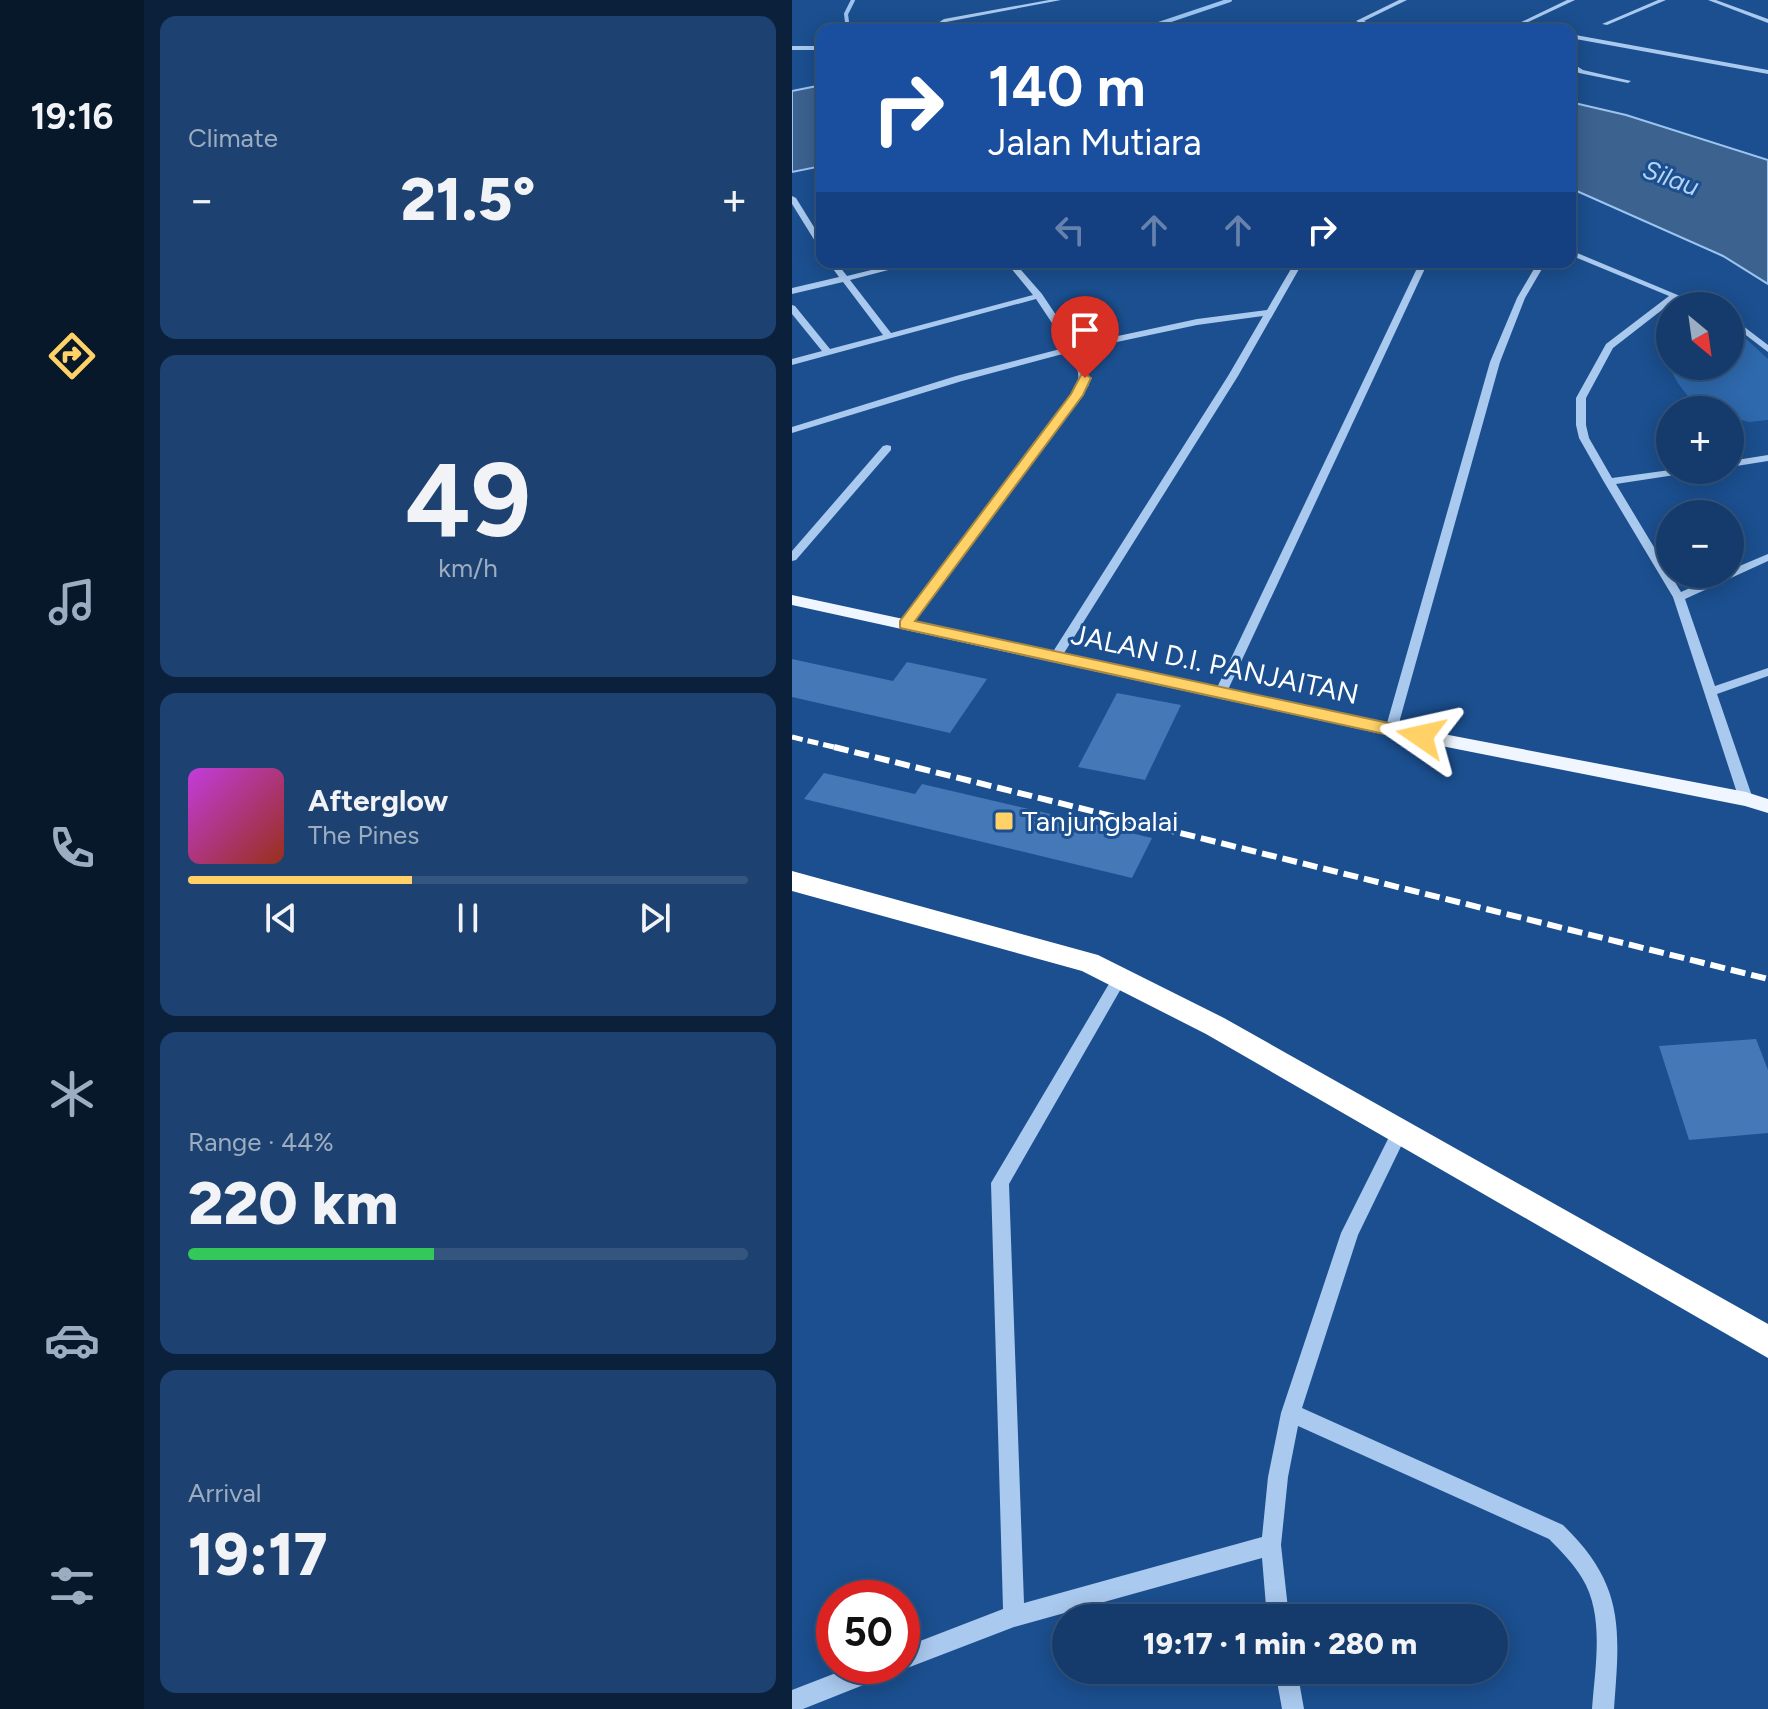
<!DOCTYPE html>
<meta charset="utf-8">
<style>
:root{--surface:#143b6b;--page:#1d4271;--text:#f1f3f6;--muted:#9dadc1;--line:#33557e;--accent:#ffd166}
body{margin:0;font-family:Figtree,sans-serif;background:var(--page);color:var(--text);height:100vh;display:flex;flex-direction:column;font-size:30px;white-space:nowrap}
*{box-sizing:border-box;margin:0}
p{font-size:26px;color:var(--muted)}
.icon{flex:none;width:44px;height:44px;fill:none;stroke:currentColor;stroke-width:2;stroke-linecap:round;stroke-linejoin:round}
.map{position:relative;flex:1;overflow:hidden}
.side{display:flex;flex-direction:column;gap:16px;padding:16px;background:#0b203b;width:648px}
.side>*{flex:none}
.banner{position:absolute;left:24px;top:24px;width:760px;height:244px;border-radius:16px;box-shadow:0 4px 20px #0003,0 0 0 2px var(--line);background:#1a4fa0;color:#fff;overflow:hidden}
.needle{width:52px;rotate:151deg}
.buttons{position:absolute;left:864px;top:292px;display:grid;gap:16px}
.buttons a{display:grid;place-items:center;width:88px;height:88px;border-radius:50%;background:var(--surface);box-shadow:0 4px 20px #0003,0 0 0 2px var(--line);font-size:40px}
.speed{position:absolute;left:24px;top:1580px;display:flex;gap:16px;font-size:40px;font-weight:700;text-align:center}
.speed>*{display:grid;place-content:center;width:104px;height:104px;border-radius:50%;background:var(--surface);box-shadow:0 4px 20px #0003,0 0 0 2px var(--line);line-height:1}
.speed .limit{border:12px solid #d22;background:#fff;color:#111}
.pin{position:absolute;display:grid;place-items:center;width:68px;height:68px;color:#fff;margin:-82px -34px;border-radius:50% 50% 50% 0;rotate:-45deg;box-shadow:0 0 8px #0007}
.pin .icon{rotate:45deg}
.me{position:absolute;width:88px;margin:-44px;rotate:281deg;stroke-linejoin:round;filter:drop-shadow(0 0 6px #0008)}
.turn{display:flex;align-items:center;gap:28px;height:168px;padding:0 40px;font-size:36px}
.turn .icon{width:104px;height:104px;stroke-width:2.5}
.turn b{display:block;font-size:56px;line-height:68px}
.lanes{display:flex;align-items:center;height:76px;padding:0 40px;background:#0003;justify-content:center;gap:40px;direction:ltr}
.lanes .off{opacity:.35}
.big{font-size:60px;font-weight:800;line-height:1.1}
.side .widget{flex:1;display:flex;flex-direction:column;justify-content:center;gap:12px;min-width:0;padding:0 28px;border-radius:16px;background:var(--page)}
.side .dial{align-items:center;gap:0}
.dial b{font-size:104px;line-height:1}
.song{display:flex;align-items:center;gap:24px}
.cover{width:96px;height:96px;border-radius:12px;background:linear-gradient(135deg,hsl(290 70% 55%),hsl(10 70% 35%))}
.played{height:8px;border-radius:4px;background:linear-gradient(90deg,var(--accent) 40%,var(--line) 40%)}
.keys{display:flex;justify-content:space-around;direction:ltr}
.heat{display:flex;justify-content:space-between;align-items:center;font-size:44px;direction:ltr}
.charge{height:12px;border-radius:6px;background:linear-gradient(90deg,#34c759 44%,var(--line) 0)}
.trip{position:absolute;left:260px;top:1604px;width:456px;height:80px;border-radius:40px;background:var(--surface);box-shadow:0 4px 20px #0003,0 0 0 2px var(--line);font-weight:800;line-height:80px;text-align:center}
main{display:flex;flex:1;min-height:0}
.tabs{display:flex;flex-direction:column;width:144px;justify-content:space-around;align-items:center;background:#08182b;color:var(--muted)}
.tabs .icon{width:56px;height:56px}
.tabs .active{color:var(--accent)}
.tabs b{font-size:36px;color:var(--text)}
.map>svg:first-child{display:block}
.green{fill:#2e69ad}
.water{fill:#3c6290;stroke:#9cc4f0;stroke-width:2}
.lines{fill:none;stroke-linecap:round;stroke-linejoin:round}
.stream{stroke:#9cc4f0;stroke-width:4}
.building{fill:#4478b7}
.minor{fill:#a9c9ee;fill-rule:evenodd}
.major{fill:#f0f6ff;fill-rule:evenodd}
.highway{fill:#fff;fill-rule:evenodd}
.rail-far1{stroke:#fff;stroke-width:5;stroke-dasharray:11 5;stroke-linecap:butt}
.rail{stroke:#fff;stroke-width:6;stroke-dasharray:15 6;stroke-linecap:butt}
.route{fill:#ffd166;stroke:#a68842;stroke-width:2}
.poi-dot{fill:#ffd166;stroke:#1b4f8f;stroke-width:3}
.labels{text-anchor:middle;stroke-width:6;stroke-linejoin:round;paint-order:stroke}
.far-water-label{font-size:26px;font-style:italic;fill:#b5d3f5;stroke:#1b4f8f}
.street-label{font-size:28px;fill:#fff;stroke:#1b4f8f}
.poi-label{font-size:28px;fill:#fff;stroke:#1b4f8f;text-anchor:start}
</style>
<main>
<nav class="tabs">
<b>19:16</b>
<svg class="icon active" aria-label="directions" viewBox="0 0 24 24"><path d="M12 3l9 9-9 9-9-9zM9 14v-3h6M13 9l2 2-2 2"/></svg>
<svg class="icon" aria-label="music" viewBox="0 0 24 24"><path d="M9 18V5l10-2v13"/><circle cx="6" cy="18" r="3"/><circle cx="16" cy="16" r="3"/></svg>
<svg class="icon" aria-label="phone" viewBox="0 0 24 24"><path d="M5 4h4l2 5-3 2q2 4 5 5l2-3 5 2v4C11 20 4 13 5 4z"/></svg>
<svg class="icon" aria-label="climate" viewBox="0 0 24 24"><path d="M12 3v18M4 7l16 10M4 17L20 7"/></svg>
<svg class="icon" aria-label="car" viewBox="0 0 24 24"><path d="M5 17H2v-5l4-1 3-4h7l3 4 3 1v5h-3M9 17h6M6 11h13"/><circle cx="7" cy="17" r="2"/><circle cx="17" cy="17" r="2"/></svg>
<svg class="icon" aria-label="filters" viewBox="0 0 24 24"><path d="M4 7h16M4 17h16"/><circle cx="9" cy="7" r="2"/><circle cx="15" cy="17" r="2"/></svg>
</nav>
<section class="side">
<div class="widget"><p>Climate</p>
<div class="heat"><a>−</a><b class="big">21.5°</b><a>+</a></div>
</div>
<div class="widget dial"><b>49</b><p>km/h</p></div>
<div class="widget">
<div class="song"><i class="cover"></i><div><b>Afterglow</b><p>The Pines</p></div></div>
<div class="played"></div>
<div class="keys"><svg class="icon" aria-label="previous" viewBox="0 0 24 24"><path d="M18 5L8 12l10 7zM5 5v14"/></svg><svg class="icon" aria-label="pause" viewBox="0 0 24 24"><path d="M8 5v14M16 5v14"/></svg><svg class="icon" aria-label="next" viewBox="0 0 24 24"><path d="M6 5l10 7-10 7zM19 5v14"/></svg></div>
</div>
<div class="widget"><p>Range · 44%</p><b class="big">220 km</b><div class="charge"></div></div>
<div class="widget"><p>Arrival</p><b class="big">19:17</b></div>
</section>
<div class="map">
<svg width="976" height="1709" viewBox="0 0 976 1709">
<rect width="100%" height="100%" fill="#1b4f8f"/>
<!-- green -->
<path class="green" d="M939,325L976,359V420L957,422L938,417V410C930,410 919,412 912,409C892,398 877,371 872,351L878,339V366H938Z"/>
<!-- water -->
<g class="water">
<path d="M30,85V166L0,172V91Z"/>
<path d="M778,102L834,115L976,160V284L931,256L778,188Z"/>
</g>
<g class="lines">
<!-- stream -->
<g class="stream">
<path d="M56,30L54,14L61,0"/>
<path d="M349,30L438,0"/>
</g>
</g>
<!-- building -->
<g class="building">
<path d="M0,659L101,681L115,662L195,679L158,733L0,697Z"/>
<path d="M325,693L389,705L353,780L286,767Z"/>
<path d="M32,773L123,794L130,784L360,838L340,878L12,799Z"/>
<path d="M964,1039L976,1070V1133L897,1140L867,1046Z"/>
</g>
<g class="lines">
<!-- minor -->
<g class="minor">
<path d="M257,0H269L154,22L155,30H149L146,23L152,19Z"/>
<path d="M607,0H615L572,21L592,30H584L564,21Z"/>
<path d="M775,0H783L730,25L748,30H735L721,26Z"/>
<path d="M866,0H874L815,25L810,24Z"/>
<path d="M916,0H924L976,19V23Z"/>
<path d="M778,34L976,70V74L778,38Z"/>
<rect x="0" y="46" width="30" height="4"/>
<path d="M778,62L791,70L839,81L836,83L787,73L778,67Z"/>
<path d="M0,196L4,198L30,240V248L26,246L0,204Z"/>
<path d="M778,250L912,306H900L884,299L821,348L794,398V425L797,438L820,478L878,470H901L896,473L824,484L889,592L929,574H938V570L976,554V561L893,599L923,686L976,668V676L925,694L961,799L959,803L954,804L947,799L881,597L812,482L787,438L784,425V398L814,344L877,296L778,255Z"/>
<path d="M36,262H44L55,276L112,262H127L58,280L99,333L241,295L214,262H222L250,294L284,345L405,319L475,310L503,262H511L446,376L267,661L263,662L257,658L436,376L471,316L405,325L287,350L296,372L297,385L117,627L113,628L107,624L109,621L287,385L286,372L278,352L170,381L0,433V427L164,376L276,347L244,299L0,365V359L30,351L0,314V305L3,306L38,349L91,335L51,282L0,294V288L47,277Z"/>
<path d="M628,262H636L434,694L432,697H424L422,694Z"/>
<path d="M746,262H754L733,298L708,362L605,730L599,734L594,733L593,730L698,362L725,298Z"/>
<path d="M938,316L976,345V352L938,323Z"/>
<path d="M95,445L99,446V450L4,560L0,561V551L91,446Z"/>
<path d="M976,455V461L938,467V461Z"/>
<path d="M329,970L334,972L337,976L334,980L217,1184L232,1603L470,1537L476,1477L489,1413L549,1233L601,1129L607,1126L613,1129L615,1134L566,1235L510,1408L771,1525C833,1585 828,1629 822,1709H800C803,1667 813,1615 790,1578C781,1563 769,1551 757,1539L506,1426L496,1477L489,1545L497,1618H475L470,1558L222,1627L110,1670L102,1667L110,1666V1648L211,1609L199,1183L324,972Z"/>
<path d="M62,1666H102L99,1674L11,1709H0V1690Z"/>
<path d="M483,1670H505L512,1709H490Z"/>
</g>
<!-- major -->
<path class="major" d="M0,595L599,724L954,792L976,799V813L953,806L599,736L0,605Z"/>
<!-- highway -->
<path class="highway" d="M0,871L306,955L432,1018L976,1324V1358L414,1034L290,971L0,891Z"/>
<!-- rail-far1 -->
<path class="rail-far1" d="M0,737L50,749"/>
<!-- rail -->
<path class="rail" d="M42,747L976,979"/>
</g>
<!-- route -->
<path class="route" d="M293,374L299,378L291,395L123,621L629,730L637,736L635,740L629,742L108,628V621L279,394L289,375Z"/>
<!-- markers -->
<rect class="poi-dot" x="202" y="811" width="20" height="20" rx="4"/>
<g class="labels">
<!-- far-water labels -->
<g class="far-water-label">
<text transform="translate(879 178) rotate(20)" y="9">Silau</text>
</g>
<!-- street labels -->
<g class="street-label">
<text transform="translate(423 664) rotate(12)" y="10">JALAN D.I. PANJAITAN</text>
</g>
<!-- poi labels -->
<g class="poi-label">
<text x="230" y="831">Tanjungbalai</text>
</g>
</g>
</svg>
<div class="buttons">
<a><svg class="needle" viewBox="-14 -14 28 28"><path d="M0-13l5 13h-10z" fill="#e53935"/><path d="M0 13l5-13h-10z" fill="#9dadc1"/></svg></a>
<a>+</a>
<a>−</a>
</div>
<div class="speed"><div class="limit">50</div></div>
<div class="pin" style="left:293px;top:378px;background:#d93025"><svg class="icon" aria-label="arrive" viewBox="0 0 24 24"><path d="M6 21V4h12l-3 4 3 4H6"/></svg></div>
<svg class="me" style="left:629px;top:736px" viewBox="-20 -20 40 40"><path d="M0-17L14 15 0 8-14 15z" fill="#ffd166" stroke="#fff" stroke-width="4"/></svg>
<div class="trip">19:17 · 1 min · 280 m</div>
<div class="banner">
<div class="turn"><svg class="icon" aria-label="right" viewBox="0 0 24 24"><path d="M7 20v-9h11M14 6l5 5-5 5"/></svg><div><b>140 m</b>Jalan Mutiara</div></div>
<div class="lanes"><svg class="icon off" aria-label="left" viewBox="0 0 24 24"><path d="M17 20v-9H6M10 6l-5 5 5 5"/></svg><svg class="icon off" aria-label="ahead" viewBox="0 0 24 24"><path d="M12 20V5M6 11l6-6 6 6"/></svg><svg class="icon off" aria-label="ahead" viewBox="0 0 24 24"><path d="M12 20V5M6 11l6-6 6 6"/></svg><svg class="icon" aria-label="right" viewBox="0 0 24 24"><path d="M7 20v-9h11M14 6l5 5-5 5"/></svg></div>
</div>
</div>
</main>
